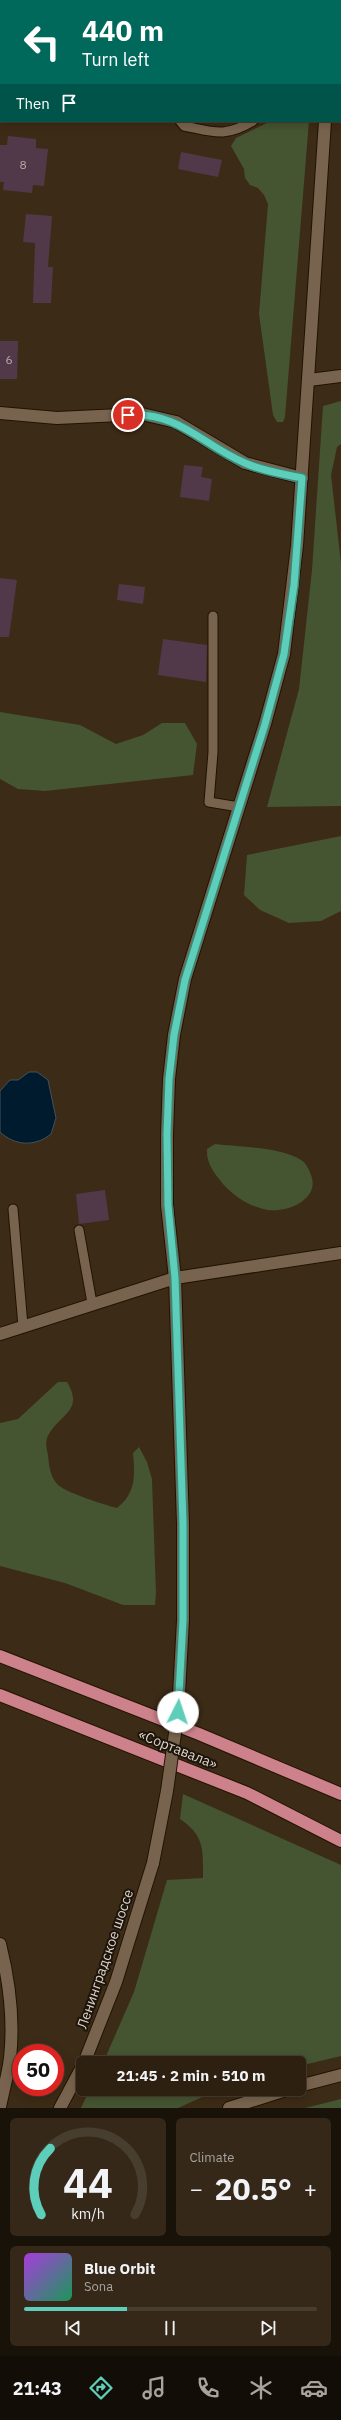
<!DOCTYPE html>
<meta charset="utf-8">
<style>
:root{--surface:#2d2010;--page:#352819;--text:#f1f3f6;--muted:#a7a39f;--line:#483e30;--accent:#5cceba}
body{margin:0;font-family:"IBM Plex Sans",sans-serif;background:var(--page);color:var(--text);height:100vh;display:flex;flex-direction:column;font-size:15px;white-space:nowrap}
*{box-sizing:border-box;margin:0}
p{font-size:13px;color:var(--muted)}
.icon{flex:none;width:22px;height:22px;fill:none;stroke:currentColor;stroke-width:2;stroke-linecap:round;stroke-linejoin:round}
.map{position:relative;height:2108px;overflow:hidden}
.drawer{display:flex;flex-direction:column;gap:10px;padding:10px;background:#191209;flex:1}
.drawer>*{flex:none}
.banner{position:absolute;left:0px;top:0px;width:341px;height:122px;box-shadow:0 2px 10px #0003,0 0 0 1px var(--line);background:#00695c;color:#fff;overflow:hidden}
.speed{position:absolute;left:12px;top:2044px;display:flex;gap:8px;font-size:20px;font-weight:700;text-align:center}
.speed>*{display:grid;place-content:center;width:52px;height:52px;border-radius:50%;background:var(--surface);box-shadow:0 2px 10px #0003,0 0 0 1px var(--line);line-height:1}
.speed .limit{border:6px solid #d22;background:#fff;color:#111}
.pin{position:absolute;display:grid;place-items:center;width:34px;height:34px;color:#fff;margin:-17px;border:2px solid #fff;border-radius:50%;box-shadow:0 1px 4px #0007}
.me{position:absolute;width:44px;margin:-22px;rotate:4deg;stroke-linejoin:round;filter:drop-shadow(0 0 3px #0008)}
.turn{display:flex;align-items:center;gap:14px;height:84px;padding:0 16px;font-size:18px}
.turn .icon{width:52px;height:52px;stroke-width:2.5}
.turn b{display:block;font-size:28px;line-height:34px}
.then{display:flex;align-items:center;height:38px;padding:0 16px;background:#0003;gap:8px;font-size:15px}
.big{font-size:30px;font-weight:700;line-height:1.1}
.drawer .card{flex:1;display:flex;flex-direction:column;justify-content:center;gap:6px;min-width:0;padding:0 14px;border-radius:6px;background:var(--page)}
.drawer .dial{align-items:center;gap:0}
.dial svg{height:104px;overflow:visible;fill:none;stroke:var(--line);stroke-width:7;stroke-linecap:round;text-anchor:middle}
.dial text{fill:var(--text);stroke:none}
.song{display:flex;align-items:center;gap:12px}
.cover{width:48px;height:48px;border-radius:6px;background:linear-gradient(135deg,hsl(280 70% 55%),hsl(150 70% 35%))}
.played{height:4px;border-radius:2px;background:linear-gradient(90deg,var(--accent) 35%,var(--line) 35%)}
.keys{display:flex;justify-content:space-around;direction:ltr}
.heat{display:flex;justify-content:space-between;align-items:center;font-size:22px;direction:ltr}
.drawer .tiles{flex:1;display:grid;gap:10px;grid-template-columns:1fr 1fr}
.card:last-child{grid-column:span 2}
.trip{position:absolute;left:76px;top:2056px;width:230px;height:40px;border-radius:6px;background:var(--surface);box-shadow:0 2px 10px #0003,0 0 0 1px var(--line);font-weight:700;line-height:40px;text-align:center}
.tab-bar{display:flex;height:64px;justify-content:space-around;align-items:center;background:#120d06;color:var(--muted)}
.tab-bar .icon{width:28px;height:28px}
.tab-bar .current{color:var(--accent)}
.tab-bar b{font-size:18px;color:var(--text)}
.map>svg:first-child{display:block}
.green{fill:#455431}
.water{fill:#001b2d;stroke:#43525b}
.building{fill:#513949}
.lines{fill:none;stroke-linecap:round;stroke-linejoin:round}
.lane-casing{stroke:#221301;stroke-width:11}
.street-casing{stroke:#221301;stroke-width:14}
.secondary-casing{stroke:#221301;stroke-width:14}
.highway-casing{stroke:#221301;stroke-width:14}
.lane{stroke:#78644e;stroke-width:9}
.street{stroke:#78644e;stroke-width:12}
.secondary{stroke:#78644e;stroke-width:12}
.highway{stroke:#cd818a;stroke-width:12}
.secondary-bridge-casing{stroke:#221301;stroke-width:14;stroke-linecap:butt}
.secondary-bridge{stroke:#78644e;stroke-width:12}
.route-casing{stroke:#3c8679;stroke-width:10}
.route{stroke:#5cceba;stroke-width:7}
.labels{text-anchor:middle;stroke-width:4;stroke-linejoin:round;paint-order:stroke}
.number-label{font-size:12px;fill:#bbaca8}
.street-label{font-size:14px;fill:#ded3c7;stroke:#1d150c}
</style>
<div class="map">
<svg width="341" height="2108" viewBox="0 0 341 2108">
<rect width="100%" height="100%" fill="#3c2b16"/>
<!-- green -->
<g class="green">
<path d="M271,121H309L285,417L283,422H277L273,415L259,314L268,204L264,195L258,188L250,185L245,178L244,169L231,146L236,138Z"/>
<path d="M341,401V444L337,447L331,475L341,563V806L267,807L299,689L312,570L323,406Z"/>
<path d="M0,712L80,725L116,744L143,735L162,723H185L197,744L193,775L45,791L18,789L0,779Z"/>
<path d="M341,836V911L321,921L289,923L260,910L244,895L247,855Z"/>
<path d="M215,1144C240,1147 280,1147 301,1160C306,1163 309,1169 311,1175C321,1200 284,1215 263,1209C247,1205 234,1196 223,1184C214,1173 206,1163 207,1149Z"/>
<path d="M58,1382H67C84,1410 61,1414 49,1434C45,1440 46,1447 48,1455C49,1465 50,1476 57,1484C64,1492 105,1505 117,1508C136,1493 135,1476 133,1453L139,1447L147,1462L152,1479L156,1593L155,1605H123L65,1583L0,1566V1423L18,1419Z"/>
<path d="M183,1794L341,1865V2056L299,2066V2063H103L134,1992L167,1880L203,1878C203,1850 205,1836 180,1819Z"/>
<path d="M90,2089H220L178,2108H81Z"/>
<path d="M341,2099V2108H305Z"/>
</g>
<!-- water -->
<path class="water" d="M29,1072H37L48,1080L56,1118L51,1134C35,1147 15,1146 0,1132V1091L10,1080H18Z"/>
<!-- building -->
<g class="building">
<path d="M8,136L36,139V148L48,149L44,186L33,185L32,193L3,190L4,182H0V145H7Z"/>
<path d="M181,152L222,160L218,177L178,169Z"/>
<path d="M26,214L52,216L48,267H53L51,303H33L35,243L23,242Z"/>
<path d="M0,341H18L17,379H0Z"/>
<path d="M184,465L203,467L201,477L212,479L209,501L180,497Z"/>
<path d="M0,578L17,580L9,637H0Z"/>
<path d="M119,584L145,587L143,604L117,600Z"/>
<path d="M163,639L207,645L206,682L158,675Z"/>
<path d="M105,1190L109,1220L79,1224L76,1194Z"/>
</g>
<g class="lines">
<defs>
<g id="lane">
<path d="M180,121L184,126C214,132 224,138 253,121"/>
<path d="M213,616V752L209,802L239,807"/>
<path d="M13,1209L23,1326"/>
<path d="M79,1230L92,1303"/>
</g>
<g id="street">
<path d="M309,380L341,376"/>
<path d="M0,413L57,418L142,414L176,422L245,463L302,478"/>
<path d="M0,1334L175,1278"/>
</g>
<g id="secondary">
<path d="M333,1V0"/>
<path d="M175,1278L341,1253"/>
<path d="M183,1620V1524L175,1278L167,1205V1134L169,1079L174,1035L185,979L265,724L284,654L297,546L325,121"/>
<path d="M0,1944C9,1980 14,2022 10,2058C8,2075 3,2091 0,2107"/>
<path d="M84,2063L116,1982L153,1863"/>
<path d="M299,2086L341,2075"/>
<path d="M60,2108L83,2065"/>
<path d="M229,2108L289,2089"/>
</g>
<g id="highway">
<path d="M0,1656L199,1734L341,1794"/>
<path d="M0,1695L247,1793L341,1841"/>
</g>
</defs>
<!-- lane casing -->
<use href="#lane" class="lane-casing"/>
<!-- street casing -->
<use href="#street" class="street-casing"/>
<!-- secondary casing -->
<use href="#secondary" class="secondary-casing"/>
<!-- highway casing -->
<use href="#highway" class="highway-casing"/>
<!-- lane -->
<use href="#lane" class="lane"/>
<!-- street -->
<use href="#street" class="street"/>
<!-- secondary -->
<use href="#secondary" class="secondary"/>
<!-- highway -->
<use href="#highway" class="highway"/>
<defs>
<path id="secondary-bridge" d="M153,1863L167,1791L178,1712L183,1620"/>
</defs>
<!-- secondary-bridge casing -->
<use href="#secondary-bridge" class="secondary-bridge-casing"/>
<!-- secondary-bridge -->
<use href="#secondary-bridge" class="secondary-bridge"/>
</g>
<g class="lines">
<defs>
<path id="route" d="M128,415C180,412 202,445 245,463C262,471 283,474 302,478L294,585L284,654L265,724L185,980L174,1035L169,1079L167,1134L168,1205L175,1278L183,1524V1620L178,1712"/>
</defs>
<!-- route casing -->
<use href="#route" class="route-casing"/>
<!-- route -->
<use href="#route" class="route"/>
</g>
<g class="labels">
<!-- number labels -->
<g class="number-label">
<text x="23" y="169">8</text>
<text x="9" y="364">6</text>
</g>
<!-- street labels -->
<g class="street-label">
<text transform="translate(178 1749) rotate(22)" y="5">«Сортавала»</text>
<text transform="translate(105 1959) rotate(-71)" y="5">Ленинградское шоссе</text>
</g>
</g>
</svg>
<div class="speed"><div class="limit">50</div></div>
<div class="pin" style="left:128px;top:415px;background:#d93025"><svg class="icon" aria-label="arrive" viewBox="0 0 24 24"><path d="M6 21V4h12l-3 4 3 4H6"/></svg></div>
<svg class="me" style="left:178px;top:1712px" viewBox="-20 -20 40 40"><circle r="19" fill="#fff"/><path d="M0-13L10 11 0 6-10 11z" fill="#5cceba"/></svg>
<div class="trip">21:45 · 2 min · 510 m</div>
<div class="banner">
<div class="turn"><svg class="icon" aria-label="left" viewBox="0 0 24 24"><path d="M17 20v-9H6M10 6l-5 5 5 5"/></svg><div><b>440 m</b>Turn left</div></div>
<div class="then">Then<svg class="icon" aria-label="arrive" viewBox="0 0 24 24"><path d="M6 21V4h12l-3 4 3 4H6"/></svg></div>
</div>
</div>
<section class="drawer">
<div class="tiles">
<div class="card dial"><svg viewBox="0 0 100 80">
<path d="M14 69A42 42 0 1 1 86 69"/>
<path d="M14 69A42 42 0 0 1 21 18" stroke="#5cceba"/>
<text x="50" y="56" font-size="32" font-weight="700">44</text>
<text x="50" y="72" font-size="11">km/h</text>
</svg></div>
<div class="card"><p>Climate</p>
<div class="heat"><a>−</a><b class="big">20.5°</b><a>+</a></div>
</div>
<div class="card">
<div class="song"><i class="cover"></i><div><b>Blue Orbit</b><p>Sona</p></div></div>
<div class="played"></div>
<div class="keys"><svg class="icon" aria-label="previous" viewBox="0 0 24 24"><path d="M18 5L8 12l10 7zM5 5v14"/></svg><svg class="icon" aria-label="pause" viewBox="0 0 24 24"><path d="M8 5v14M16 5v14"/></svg><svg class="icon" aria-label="next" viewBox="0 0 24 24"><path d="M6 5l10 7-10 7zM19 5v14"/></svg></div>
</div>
</div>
</section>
<nav class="tab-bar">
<b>21:43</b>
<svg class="icon current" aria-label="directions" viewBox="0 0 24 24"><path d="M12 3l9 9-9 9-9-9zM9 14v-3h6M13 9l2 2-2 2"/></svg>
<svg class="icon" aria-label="music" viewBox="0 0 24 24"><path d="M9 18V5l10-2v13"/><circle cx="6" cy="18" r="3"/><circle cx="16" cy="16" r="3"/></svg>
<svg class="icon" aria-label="phone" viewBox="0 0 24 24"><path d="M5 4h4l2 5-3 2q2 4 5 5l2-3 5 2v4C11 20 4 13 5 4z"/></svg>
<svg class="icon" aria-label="climate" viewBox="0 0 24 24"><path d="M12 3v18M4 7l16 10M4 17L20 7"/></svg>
<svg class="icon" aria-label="car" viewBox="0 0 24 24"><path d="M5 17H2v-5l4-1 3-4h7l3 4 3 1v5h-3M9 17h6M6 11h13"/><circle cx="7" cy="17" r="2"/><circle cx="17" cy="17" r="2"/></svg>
</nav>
